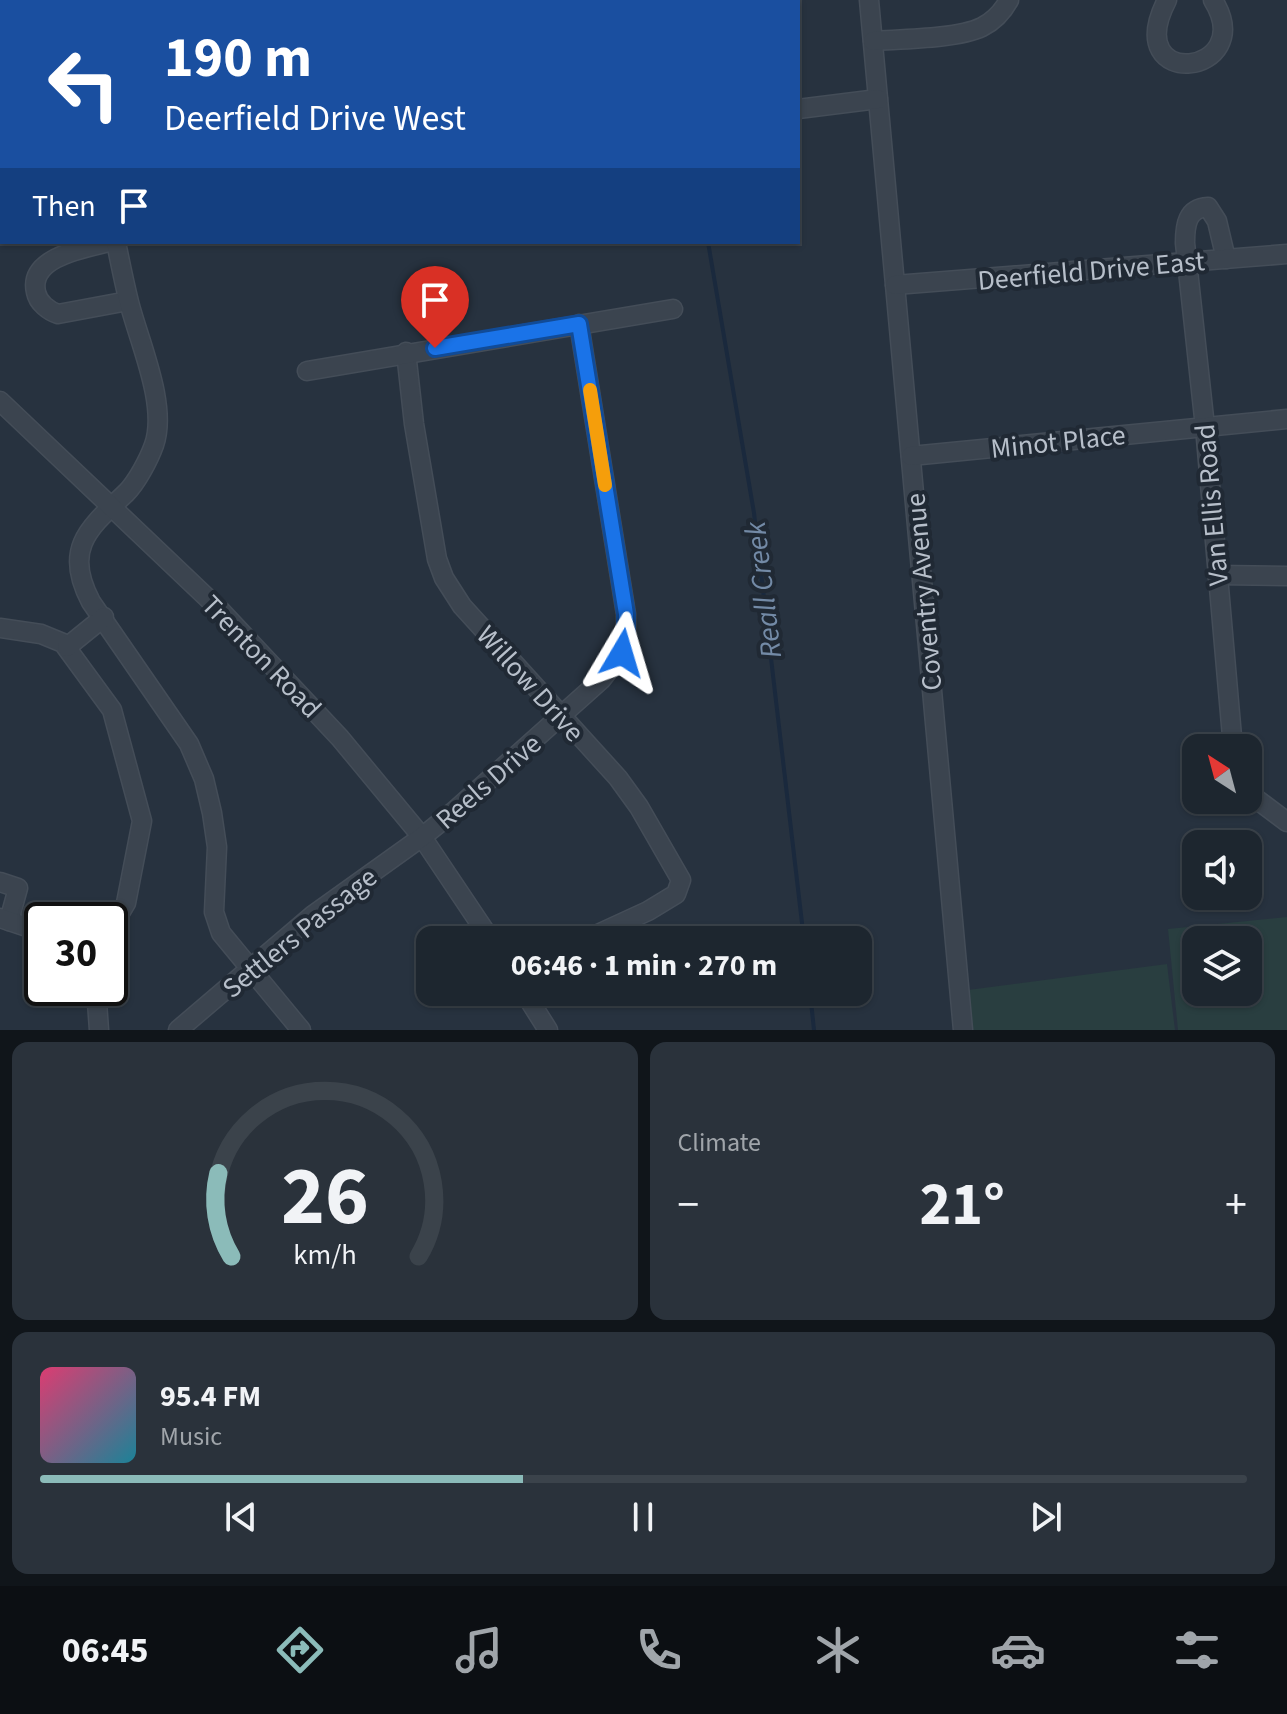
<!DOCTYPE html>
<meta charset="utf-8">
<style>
:root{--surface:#1d262f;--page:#2a323b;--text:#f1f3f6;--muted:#a0a5aa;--line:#3b434b;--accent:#8bbbb9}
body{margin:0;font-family:"Source Sans 3",sans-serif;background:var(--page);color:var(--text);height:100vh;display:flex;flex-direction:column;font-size:30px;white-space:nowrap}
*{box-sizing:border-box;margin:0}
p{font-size:26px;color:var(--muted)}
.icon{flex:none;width:44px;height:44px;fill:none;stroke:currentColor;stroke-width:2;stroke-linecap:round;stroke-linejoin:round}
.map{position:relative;height:1030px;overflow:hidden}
.panel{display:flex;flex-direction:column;gap:12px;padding:12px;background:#10151a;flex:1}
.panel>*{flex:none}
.hud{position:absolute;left:0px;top:0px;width:800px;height:244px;box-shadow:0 2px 6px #0004,0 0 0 2px var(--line);background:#1a4fa0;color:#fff;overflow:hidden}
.needle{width:52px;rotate:324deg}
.fabs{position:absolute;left:1182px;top:734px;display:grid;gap:16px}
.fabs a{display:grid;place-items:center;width:80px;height:80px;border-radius:16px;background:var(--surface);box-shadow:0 2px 6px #0004,0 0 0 2px var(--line);font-size:40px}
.speed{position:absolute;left:24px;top:902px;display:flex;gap:16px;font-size:40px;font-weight:700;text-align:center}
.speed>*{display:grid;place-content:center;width:104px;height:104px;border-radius:50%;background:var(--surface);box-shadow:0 2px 6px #0004,0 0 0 2px var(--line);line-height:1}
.speed .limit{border:4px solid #111;border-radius:12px;background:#fff;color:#111}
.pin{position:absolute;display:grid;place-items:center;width:68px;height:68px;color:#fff;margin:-82px -34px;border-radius:50% 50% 50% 0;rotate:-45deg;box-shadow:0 0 8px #0007}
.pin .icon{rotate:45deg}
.me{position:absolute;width:88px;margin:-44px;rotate:7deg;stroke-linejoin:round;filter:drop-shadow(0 0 6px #0008)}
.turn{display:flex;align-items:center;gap:28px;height:168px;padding:0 32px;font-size:36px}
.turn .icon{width:104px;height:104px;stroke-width:2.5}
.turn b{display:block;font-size:56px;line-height:68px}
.then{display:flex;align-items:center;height:76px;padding:0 32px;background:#0003;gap:16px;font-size:30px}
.big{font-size:60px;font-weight:700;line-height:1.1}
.panel .tile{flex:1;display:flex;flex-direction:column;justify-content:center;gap:12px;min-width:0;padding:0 28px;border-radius:16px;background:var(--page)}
.panel .dial{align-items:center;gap:0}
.dial svg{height:208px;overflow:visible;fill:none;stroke:var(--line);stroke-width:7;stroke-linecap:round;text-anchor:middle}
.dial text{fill:var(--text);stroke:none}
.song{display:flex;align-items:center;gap:24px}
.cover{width:96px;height:96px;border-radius:12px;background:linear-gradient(135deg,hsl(340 70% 55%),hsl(190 70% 35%))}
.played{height:8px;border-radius:4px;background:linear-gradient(90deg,var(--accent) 40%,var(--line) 40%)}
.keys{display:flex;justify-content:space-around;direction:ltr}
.heat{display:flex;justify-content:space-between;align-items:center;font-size:44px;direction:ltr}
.panel .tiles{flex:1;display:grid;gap:12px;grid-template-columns:1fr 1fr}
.tile:last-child{grid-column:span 2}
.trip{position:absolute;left:416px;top:926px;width:456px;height:80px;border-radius:16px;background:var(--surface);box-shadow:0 2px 6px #0004,0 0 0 2px var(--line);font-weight:700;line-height:80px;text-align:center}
.tabs{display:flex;height:128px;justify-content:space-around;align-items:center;background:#0c0f13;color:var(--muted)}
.tabs .icon{width:56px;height:56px}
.tabs .current{color:var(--accent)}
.tabs b{font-size:36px;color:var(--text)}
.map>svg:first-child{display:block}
.green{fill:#293e40;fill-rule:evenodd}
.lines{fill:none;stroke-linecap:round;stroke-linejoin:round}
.stream{stroke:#1a293d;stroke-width:4}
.minor-casing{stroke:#444d58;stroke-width:21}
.minor{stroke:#3b444f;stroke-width:18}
.route-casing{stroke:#114b97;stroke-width:20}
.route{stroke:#1a73e8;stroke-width:14}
.slow{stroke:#f59e0b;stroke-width:14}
.labels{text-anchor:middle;stroke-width:8;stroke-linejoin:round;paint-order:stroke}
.street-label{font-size:28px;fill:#b7bfca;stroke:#202934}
.water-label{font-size:30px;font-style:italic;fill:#738aa6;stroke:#202934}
</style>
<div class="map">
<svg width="1287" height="1030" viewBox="0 0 1287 1030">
<rect width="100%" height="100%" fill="#27323f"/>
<!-- green -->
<g class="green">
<path d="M1287,917V1030H1178L1168,929ZM1196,940H1248V992H1196Z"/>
<path d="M1167,964L1175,1030H972L968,990Z"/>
</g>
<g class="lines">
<!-- stream -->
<g class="stream">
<path d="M576,0L577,2"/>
<path d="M708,242L754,513L804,940"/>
<path d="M810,992L814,1030"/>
</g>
<defs>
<g id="minor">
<path d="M869,0L963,1030"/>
<path d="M1167,0C1119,93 1260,76 1213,0"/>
<path d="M873,41C901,39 957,39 982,27C994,21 1003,11 1009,0"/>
<path d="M798,109L878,99"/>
<path d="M0,117L2,120"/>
<path d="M109,242C85,248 28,257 36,292C38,303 49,311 58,314L128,301"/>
<path d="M116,242C120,262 124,282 129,302C139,342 168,405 154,445C149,459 137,482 126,493C90,527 62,548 91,602L189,744L204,779L212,813L217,847L214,912L221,933L301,1030"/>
<path d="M1226,259L1217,221L1208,207C1187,208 1185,225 1185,243L1205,427L1233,748"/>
<path d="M895,285L1287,254"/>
<path d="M406,352L414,424L437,559L444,578L462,606L618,778L639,807L681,880L676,894L648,911L585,940"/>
<path d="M307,371L673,309"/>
<path d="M0,401L220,610L340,738L422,837L491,940"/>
<path d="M911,456L1287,419"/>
<path d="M1217,575L1287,576"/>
<path d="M0,628L41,634L63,643L112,710L142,821L126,903L110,930"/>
<path d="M67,647L104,617"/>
<path d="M1248,789L1255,798L1287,822"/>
<path d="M0,882L18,888L9,921"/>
<path d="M0,918L42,932"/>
<path d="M96,988L99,1030"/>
<path d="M524,992L548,1030"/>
<path d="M178,1030L313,915L422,837L453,812L601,680L622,653L626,636V614L579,324"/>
</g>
</defs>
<!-- minor casing -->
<use href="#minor" class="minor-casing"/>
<!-- minor -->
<use href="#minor" class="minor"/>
</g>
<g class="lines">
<defs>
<path id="route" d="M435,348L579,324L626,614V636L622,653"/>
</defs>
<!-- route casing -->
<use href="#route" class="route-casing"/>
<!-- route -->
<use href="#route" class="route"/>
<!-- slow -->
<path class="slow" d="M590,390L605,485"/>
</g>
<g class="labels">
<!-- street labels -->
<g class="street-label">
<text transform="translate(1091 270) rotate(-5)" y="10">Deerfield Drive East</text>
<text transform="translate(1058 441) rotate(-6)" y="10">Minot Place</text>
<text transform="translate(1211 505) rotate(-95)" y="10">Van Ellis Road</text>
<text transform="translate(923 592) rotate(-95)" y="10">Coventry Avenue</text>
<text transform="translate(262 656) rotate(46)" y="10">Trenton Road</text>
<text transform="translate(531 683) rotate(48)" y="10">Willow Drive</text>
<text transform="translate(488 781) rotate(-41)" y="10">Reels Drive</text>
<text transform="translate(299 932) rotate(-39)" y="10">Settlers Passage</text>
</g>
<!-- water labels -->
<g class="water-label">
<text transform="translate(763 590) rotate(-97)" y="10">Reall Creek</text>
</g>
</g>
</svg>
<div class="fabs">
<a><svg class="needle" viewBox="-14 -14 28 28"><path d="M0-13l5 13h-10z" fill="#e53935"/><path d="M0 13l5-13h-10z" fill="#a0a5aa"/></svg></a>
<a><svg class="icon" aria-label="sound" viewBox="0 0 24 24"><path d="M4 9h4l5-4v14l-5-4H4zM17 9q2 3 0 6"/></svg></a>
<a><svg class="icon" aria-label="layers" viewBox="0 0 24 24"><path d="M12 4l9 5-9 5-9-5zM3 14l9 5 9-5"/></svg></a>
</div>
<div class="speed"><div class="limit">30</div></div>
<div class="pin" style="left:435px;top:348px;background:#d93025"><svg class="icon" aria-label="arrive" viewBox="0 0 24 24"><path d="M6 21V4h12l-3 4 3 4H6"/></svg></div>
<svg class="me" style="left:622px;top:653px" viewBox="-20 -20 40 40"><path d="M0-17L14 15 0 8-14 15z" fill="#1a73e8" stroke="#fff" stroke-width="4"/></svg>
<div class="trip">06:46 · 1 min · 270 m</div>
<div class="hud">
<div class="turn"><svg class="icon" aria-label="left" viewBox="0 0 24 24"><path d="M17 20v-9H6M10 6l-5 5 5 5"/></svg><div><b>190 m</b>Deerfield Drive West</div></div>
<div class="then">Then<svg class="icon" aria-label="arrive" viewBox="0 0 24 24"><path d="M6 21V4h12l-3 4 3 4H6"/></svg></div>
</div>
</div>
<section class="panel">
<div class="tiles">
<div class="tile dial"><svg viewBox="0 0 100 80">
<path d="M14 69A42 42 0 1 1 86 69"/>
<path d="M14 69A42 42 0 0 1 9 37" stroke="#8bbbb9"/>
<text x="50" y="56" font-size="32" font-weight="700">26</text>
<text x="50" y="72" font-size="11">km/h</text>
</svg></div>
<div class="tile"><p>Climate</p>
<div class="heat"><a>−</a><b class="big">21°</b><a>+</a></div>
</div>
<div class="tile">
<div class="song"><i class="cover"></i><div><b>95.4 FM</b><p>Music</p></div></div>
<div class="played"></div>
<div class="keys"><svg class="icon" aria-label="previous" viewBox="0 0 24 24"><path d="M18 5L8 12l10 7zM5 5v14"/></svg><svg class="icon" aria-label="pause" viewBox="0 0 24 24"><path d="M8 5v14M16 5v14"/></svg><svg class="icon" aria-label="next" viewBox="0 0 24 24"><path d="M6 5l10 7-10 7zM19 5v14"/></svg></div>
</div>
</div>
</section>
<nav class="tabs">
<b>06:45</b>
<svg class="icon current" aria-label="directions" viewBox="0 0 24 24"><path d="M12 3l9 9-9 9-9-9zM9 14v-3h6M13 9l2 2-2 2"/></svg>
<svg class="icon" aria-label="music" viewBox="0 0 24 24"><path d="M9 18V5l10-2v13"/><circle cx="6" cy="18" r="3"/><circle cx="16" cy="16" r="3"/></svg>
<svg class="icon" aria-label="phone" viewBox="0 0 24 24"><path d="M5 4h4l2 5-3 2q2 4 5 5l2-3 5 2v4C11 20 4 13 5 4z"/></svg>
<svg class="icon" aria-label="climate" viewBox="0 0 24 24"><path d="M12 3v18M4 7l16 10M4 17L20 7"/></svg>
<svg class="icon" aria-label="car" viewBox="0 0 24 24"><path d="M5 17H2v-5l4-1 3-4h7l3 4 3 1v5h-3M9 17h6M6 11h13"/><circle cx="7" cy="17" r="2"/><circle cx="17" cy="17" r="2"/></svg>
<svg class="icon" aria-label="filters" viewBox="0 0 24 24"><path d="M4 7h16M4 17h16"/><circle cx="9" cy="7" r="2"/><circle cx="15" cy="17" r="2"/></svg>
</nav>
